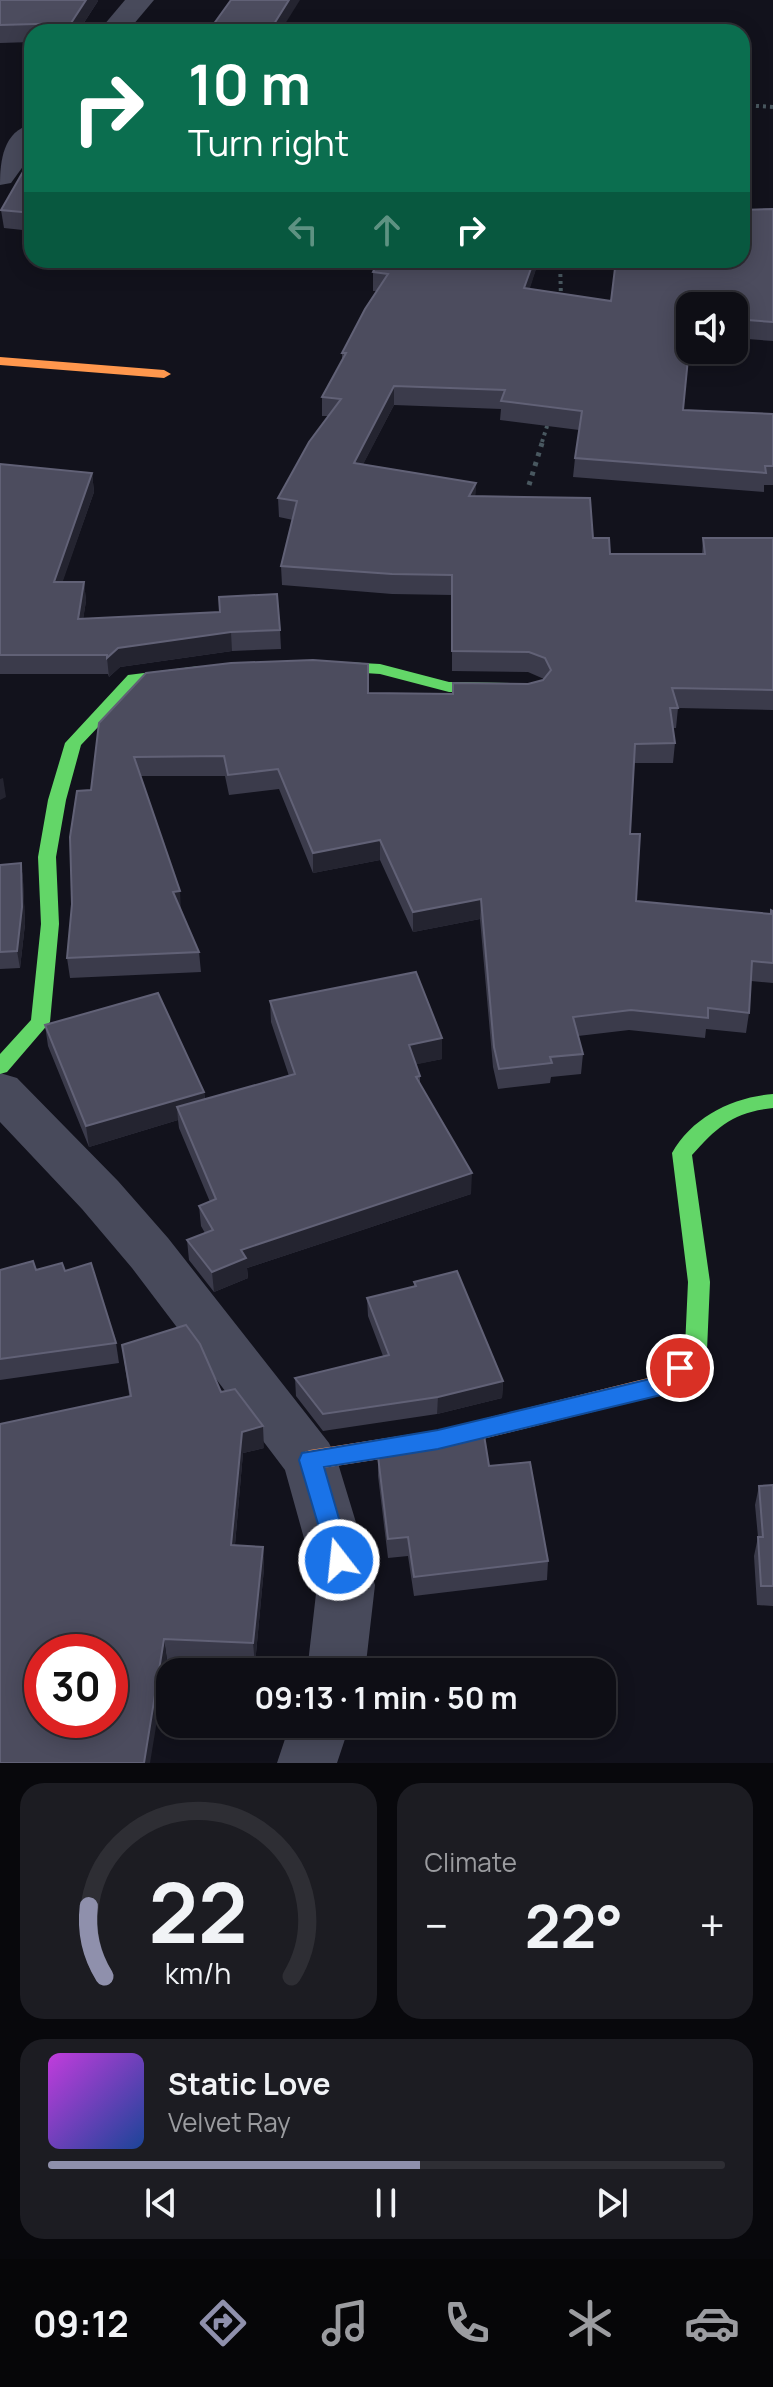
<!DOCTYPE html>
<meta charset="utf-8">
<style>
:root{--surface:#0e0e15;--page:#1c1c22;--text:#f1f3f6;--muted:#9b9ca0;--line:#2e2e34;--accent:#8f90ac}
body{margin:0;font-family:Manrope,sans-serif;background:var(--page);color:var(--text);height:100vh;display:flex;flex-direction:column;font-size:30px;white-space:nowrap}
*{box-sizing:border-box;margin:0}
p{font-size:26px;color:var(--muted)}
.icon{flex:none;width:44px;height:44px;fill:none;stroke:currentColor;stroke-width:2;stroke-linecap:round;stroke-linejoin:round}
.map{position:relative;height:1763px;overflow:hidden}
.drawer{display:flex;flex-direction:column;gap:20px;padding:20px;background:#08080c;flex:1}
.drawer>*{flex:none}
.hud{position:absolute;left:24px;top:24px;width:726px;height:244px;border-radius:24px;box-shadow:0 4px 20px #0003,0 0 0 2px var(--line);background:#0b6e4f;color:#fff;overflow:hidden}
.controls{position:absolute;left:676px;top:292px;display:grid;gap:16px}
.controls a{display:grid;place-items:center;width:72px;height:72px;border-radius:16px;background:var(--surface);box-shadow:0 4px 20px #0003,0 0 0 2px var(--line);font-size:40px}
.speed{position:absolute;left:24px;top:1634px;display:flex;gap:16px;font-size:40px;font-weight:700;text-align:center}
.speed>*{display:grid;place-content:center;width:104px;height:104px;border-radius:50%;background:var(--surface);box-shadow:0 4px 20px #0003,0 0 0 2px var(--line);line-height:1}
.speed .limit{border:12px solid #d22;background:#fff;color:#111}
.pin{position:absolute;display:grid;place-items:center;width:68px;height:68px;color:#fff;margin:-34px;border:4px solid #fff;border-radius:50%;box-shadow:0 2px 8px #0007}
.me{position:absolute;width:88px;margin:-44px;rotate:344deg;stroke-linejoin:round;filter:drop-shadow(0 0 6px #0008)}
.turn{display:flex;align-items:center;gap:28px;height:168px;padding:0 32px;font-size:36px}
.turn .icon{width:104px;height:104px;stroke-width:2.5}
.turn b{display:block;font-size:56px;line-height:68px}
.lanes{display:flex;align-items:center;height:76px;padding:0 32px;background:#0003;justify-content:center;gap:40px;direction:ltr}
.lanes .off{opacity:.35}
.big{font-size:60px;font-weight:700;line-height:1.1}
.drawer .tile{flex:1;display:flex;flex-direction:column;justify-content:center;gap:12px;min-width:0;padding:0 28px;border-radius:24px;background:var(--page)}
.drawer .dial{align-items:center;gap:0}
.dial svg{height:208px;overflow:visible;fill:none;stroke:var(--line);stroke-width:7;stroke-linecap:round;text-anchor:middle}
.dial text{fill:var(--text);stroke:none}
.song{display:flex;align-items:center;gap:24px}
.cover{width:96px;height:96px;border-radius:12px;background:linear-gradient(135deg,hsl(290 70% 55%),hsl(220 70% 35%))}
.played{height:8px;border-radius:4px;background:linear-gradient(90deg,var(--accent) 55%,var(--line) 55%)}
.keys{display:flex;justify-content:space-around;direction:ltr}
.heat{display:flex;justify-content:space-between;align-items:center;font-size:44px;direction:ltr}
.drawer .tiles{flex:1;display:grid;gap:20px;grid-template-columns:1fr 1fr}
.tile:last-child{grid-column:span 2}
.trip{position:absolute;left:156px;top:1658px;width:460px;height:80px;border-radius:24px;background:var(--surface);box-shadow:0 4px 20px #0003,0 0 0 2px var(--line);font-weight:700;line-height:80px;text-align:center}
.menu{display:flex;height:128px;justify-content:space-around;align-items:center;background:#060608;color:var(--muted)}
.menu .icon{width:56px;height:56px}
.menu .on{color:var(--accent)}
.menu b{font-size:36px;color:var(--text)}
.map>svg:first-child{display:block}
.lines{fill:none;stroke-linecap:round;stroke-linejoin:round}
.path-far1{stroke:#495860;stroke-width:4;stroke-dasharray:3 4;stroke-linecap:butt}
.path{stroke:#495860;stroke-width:5;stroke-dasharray:4 6;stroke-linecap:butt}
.street{fill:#484a5b;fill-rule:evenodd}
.fast{fill:#63d668;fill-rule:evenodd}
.slow{fill:#ff974d;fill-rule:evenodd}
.wall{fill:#3b3b4b}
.shaded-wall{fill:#242430}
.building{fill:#4c4c5e;stroke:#616176;stroke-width:2;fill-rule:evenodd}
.route{fill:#1a73e8;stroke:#114b97;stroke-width:2}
</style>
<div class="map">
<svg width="773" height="1763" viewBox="0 0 773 1763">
<rect width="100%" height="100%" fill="#12121c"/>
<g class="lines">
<!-- path-far1 -->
<g class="path-far1">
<path d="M742,105L773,107"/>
<path d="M560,260L561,299"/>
<path d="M542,442L549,420"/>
</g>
<!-- path -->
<path class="path" d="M529,485L543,440"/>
<!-- street -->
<g class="street">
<path d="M125,0H154L127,32H98Z"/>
<path d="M32,124V154L11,183L0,185C0,161 3,131 32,124Z"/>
<path d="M0,1073L17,1078L118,1181L168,1238L329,1443L337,1460L375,1585L365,1672H307L317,1585L285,1470L132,1268L82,1209L0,1122Z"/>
<path d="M290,1724H350L337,1763H277Z"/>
</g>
<!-- fast -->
<g class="fast">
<path d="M308,660L380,664L449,682L513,683L521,688L513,693L449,692L380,674L302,669L300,665L302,661Z"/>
<path d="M200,666L208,671L206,675L139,684L81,745L66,800L56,857L59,924L50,1022L7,1072L0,1074V1054L31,1020L41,924L38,857L48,800L65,743L128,675Z"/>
<path d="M773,1094V1108C733,1112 717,1127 692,1155L710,1282L707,1350L676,1389L668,1391L660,1389L657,1382L685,1347L688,1282L672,1153C692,1117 733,1097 773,1094Z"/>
</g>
<!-- slow -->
<g class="slow">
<path d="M0,357L164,370L171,374L164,378L0,365Z"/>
<path d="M668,1373L676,1375L679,1382L673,1392L665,1394L438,1450L310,1470L302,1467L299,1460L302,1453L310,1450L438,1430Z"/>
</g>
</g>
<!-- wall -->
<g class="wall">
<path d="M0,0H98V1L78,32H32V42L0,43Z"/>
<path d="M32,156V231L4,228L1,210Z"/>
<path d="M773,209V341L734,338V306H690L683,410L773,414V485H764V492L573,477L575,458L579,430L500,420L501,409L394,405L363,464L476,483L475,496L593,538L610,554H702L703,538H773V710L678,708L676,728H673L675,743L673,763H634L630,834L636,901L770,914L773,911V983L751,981L749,1013L746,1033L706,1029L705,1038L629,1030L578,1036L583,1054L581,1074L551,1077L550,1083L498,1089L493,1067L480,919L413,932L380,860L313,873L279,789L229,795L225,776H141L181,911L199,952L201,972L70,978L67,958L91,790L99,723L368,693L452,694L528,684L543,680L544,679L528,672L452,671V595L392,594L282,585L281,566L293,520L279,517L278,498L328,416H322V397L342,361V353L377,291H373V272L378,262L362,260H539L529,289L611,301L665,264Z"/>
<path d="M0,464L92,473L94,492L62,582H84L86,601L83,619L280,630L281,649L232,651L120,667L109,677L108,674H0Z"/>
<path d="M21,863L23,880L25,924L20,968L0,969V865Z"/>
<path d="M270,1001L442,1038V1059L416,1064L420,1076V1083L471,1194L247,1268L248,1278L214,1292L189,1260L187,1240L205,1233L201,1226L199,1206L210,1202L179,1128L178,1120L89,1147L48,1046L45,1025L204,1092L205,1099L289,1076L271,1022Z"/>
<path d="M0,1270L65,1271L116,1343L119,1363L0,1380Z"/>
<path d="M414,1282L503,1381L502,1398L437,1414L323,1431L296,1396L295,1378L383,1356L368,1316L367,1298L414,1287Z"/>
<path d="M122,1345L221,1392L264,1448L243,1453L235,1545L263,1547L264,1568L255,1664L167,1660Z"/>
<path d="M378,1456L489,1466L548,1561L547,1580L414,1596L408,1556L388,1558L378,1476Z"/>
<path d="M773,1485V1606L757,1605L754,1556L758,1537L755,1505L759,1486Z"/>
</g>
<!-- shaded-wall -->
<g class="shaded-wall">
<path d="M86,0H98V1L78,32H72L71,23Z"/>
<path d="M289,0H300L280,32H269Z"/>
<path d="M534,260H539L524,307V288Z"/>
<path d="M394,386V405L354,482V463Z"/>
<path d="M92,473L94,492L56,601L54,582Z"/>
<path d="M476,483L475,502L469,496Z"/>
<path d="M84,582L86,601L80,639L78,619Z"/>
<path d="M231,632L232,651L120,667L109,677L107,658L118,648Z"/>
<path d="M3,778L6,797L0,800V779Z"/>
<path d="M380,840V860L313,873V853Z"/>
<path d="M21,863L23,880L25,924L20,968L17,951Z"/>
<path d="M180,891L181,911L173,892Z"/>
<path d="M481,899L480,919L413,932V912Z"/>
<path d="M442,1038V1059L409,1066V1045Z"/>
<path d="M204,1092L206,1112L177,1107L178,1120L89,1147L86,1126Z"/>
<path d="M472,1173L471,1194L247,1268L248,1278L214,1292L212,1272L241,1250Z"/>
<path d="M503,1381L502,1398L437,1414L438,1397Z"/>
<path d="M263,1426L264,1448L243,1453L233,1566L231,1545L242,1432Z"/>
<path d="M263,1547L264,1568L255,1664L253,1643Z"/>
<path d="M164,1639L167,1660L150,1763H144Z"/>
</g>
<!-- building -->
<g class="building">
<path d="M0,0H86L71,23L0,25Z"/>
<path d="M231,0H289L269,32H208Z"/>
<path d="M32,156V213L1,210Z"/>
<path d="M773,209V322L734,319V306H690V338L683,410L773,414V466H765L766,473L575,458L582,411L501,401L505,390L394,386L354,463L476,483L469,496L590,498L593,538H609L610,554H705L703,538H773V690L672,688L678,708H670L675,743L635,744L630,834H640L636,901L771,914V910L773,911V963L752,961L749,1013L708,1008V1018L631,1010L573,1017L583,1054L550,1057L552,1063L499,1069L494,1047L481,899L413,912L380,840L313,853L278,769L228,775L224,756L134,757L180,891L173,892L199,952L67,958L72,904L70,837L77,791L91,790L99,723L146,673L231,663L313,660L368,664V693L453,694V683L528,684L543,680L551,670L545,658L529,652L452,651V575L392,574L281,566L297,501L278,498L309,442L341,399L322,397L346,353H342L365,309L388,274L373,272L379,260H534L524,288L611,301L616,260L665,264L667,260H742V210Z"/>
<path d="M0,464L92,473L54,582H84L78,619L220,612L219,597L277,594L280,630L231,632L118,648L107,658V655H0Z"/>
<path d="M21,863L22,907L17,951L0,952V865Z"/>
<path d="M416,972L442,1038L409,1045L420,1076L416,1077L472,1173L241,1250L246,1258L212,1272L187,1240L213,1230L199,1206L216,1199L177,1107L295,1074L270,1001Z"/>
<path d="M158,993L204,1092L86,1126L45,1025Z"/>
<path d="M33,1261L36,1270L62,1263L65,1271L91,1263L116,1343L0,1359V1270Z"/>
<path d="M457,1271L503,1381L438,1397L323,1414L295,1378L389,1355L367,1298L416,1286L414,1282Z"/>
<path d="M186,1325L200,1344L221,1392L235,1389L263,1426L242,1432L231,1545L263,1547L253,1643L164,1639L144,1763H0V1424L131,1396L122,1345ZM42,1652H110V1720H42Z"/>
<path d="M484,1435L489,1466L530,1462L548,1561L414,1577L408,1537L388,1539L378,1456Z"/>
<path d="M773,1485V1586H761L758,1537H763L759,1486Z"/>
</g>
<!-- route -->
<path class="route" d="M680,1358L688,1361L691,1368L673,1392L665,1394L438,1449L324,1467L351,1560L347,1568L339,1571L331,1568L299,1460L302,1453L438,1430L658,1377L673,1361Z"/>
</svg>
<div class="controls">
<a><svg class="icon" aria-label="sound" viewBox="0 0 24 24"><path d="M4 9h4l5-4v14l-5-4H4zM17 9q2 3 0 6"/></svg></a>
</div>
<div class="speed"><div class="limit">30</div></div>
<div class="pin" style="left:680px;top:1368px;background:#d93025"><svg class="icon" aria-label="arrive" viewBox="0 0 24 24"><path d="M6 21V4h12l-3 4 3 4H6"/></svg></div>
<svg class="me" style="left:339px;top:1560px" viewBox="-20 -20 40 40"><circle r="17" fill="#1a73e8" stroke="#fff" stroke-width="3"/><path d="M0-11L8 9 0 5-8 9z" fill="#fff"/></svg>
<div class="trip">09:13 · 1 min · 50 m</div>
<div class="hud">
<div class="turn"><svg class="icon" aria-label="right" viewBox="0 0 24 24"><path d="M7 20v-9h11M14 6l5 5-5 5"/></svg><div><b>10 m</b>Turn right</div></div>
<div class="lanes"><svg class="icon off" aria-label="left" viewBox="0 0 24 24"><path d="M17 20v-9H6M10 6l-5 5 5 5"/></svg><svg class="icon off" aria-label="ahead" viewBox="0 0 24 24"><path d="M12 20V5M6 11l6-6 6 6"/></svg><svg class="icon" aria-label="right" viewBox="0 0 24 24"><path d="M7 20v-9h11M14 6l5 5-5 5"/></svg></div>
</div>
</div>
<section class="drawer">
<div class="tiles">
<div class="tile dial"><svg viewBox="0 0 100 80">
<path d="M14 69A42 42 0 1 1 86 69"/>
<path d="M14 69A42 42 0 0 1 8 42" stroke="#8f90ac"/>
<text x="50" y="56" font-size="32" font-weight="700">22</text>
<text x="50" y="72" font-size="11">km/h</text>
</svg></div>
<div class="tile"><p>Climate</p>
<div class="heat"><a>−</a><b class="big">22°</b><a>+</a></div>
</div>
<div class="tile">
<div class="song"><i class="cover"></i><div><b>Static Love</b><p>Velvet Ray</p></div></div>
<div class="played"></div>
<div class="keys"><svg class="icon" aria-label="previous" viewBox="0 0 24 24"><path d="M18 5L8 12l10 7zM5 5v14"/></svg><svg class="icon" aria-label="pause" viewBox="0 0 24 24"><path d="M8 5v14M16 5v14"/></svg><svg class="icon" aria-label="next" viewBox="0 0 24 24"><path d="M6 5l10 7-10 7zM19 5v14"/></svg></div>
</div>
</div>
</section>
<nav class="menu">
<b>09:12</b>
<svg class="icon on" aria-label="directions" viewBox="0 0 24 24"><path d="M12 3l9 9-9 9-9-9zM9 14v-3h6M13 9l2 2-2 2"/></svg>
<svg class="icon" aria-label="music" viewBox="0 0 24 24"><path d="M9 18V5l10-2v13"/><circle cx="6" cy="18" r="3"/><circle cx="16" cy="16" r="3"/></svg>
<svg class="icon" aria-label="phone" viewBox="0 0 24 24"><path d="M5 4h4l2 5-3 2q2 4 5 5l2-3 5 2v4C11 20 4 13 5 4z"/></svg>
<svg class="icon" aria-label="climate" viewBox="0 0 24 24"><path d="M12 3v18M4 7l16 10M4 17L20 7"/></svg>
<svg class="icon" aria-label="car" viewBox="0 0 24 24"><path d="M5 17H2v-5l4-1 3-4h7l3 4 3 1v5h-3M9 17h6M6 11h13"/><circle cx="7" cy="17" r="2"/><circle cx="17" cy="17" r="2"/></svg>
</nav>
